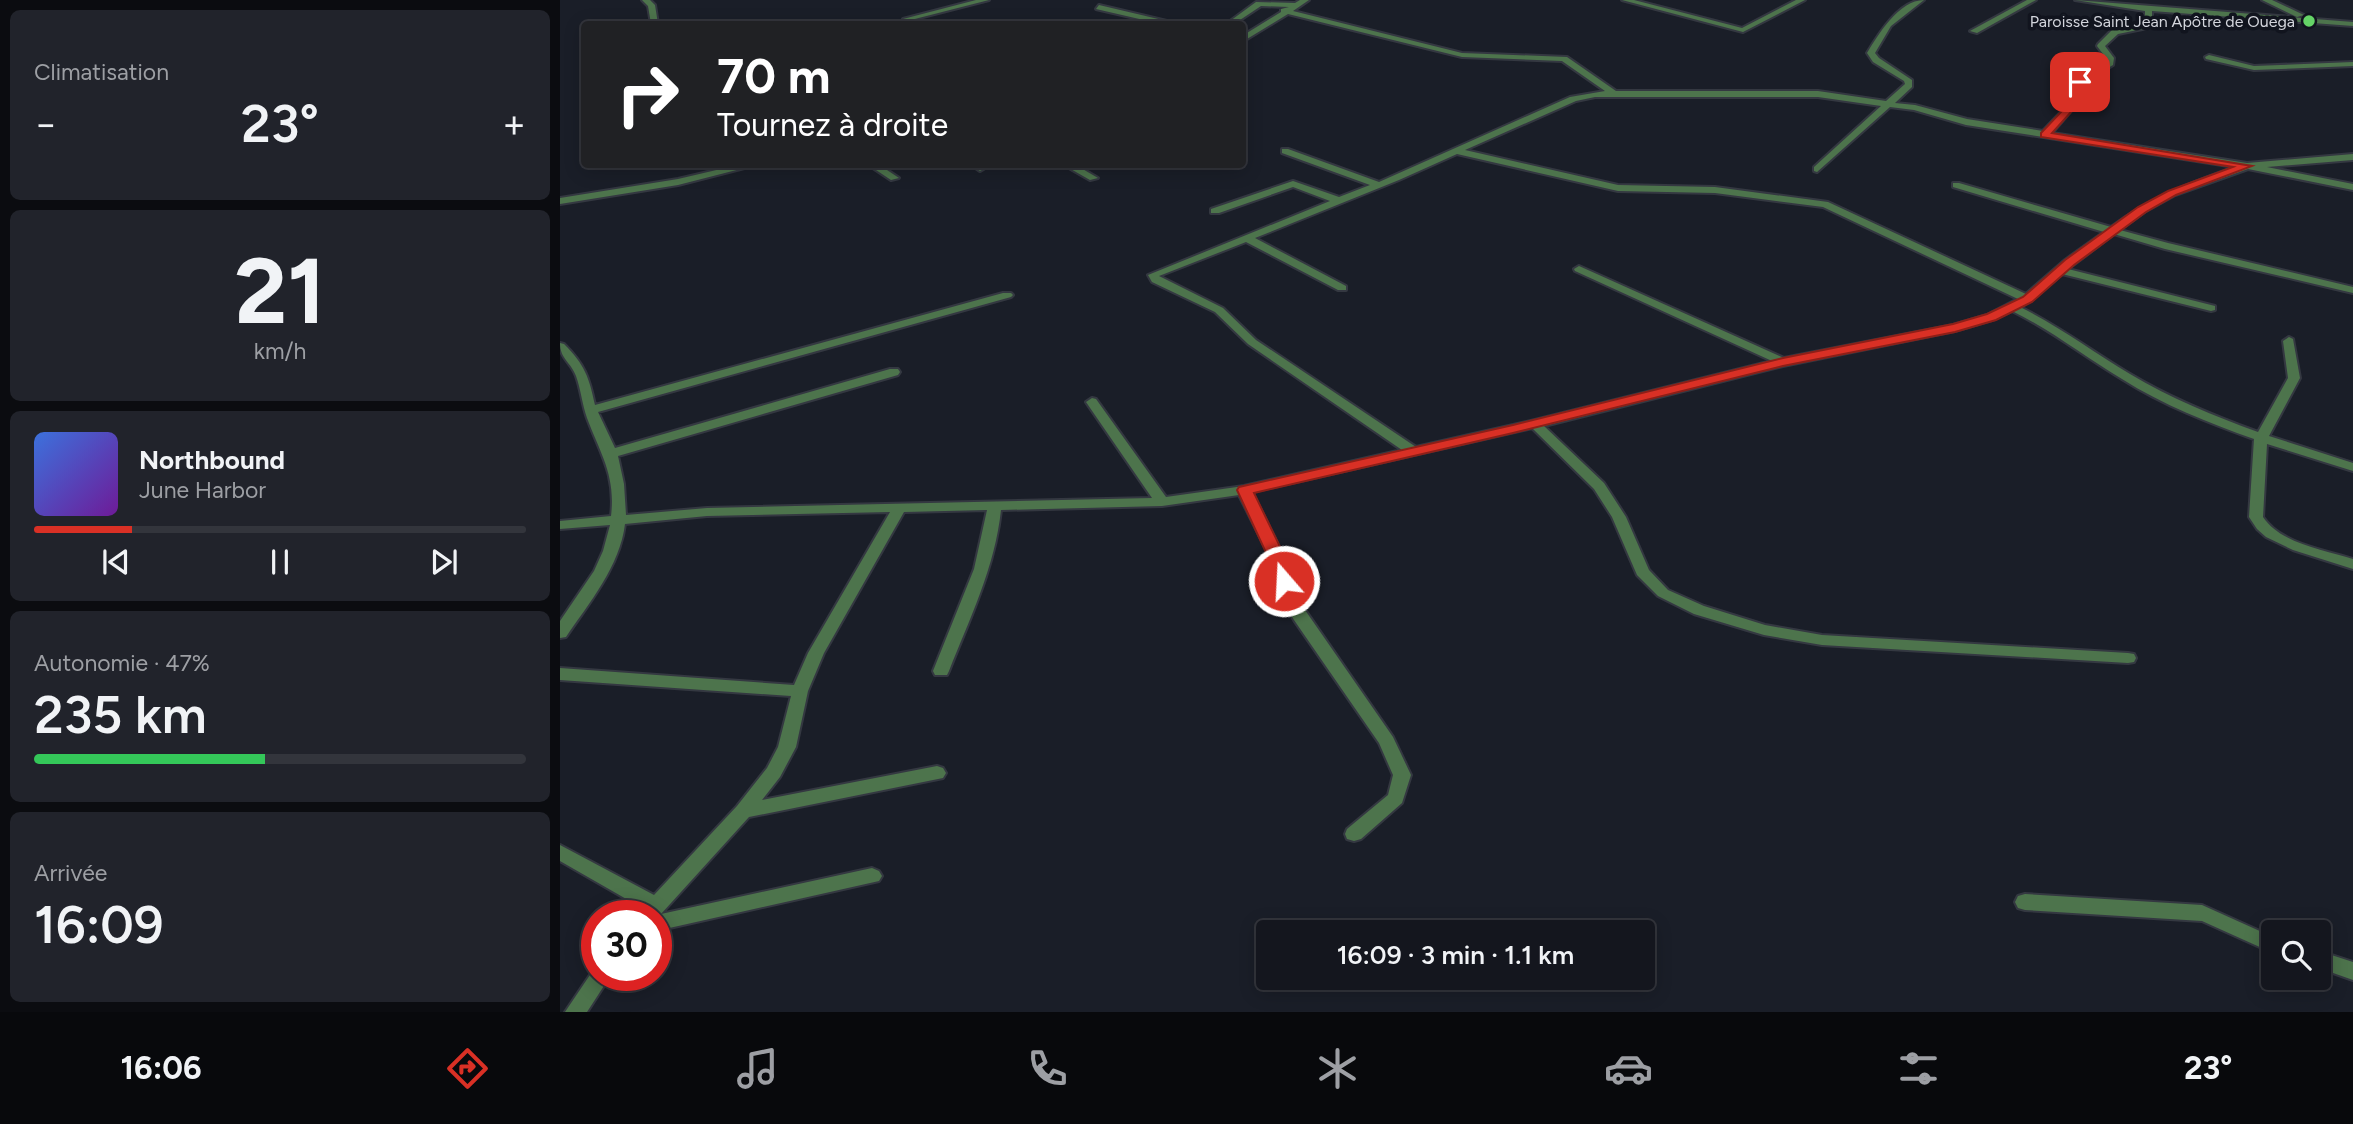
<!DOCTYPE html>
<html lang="fr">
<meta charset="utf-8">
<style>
:root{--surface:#14161e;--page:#21232b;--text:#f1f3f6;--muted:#9d9fa4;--line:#33353c;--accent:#d93025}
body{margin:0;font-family:Figtree,sans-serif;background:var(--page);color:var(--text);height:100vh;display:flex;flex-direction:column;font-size:26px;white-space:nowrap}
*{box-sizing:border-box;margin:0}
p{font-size:23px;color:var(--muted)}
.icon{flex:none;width:38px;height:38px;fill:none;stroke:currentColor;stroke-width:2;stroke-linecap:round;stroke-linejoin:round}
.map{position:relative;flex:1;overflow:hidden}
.side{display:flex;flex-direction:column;gap:10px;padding:10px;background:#0b0c10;width:560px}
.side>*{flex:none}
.hud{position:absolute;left:21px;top:21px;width:665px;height:147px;border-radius:7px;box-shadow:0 4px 18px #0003,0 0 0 2px var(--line);background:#202124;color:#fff;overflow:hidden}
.controls{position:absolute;left:1701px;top:920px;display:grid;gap:14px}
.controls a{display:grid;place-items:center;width:70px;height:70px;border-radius:7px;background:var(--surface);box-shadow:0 4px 18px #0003,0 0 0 2px var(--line);font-size:35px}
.speed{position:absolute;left:21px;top:900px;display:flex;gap:14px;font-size:35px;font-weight:700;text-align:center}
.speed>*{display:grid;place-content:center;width:91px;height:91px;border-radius:50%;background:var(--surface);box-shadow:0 4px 18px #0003,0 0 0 2px var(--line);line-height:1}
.speed .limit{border:10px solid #d22;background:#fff;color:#111}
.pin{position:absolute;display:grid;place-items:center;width:60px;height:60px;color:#fff;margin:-30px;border-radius:14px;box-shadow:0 4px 10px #0006}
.me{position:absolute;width:77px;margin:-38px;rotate:341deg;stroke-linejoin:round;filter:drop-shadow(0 0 5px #0008)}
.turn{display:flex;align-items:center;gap:24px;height:147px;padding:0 21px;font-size:32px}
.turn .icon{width:91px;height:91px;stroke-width:2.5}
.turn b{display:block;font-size:49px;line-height:60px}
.big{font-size:52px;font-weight:600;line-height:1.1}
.side .tile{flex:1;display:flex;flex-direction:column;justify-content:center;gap:10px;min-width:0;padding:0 24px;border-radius:10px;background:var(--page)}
.side .dial{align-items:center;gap:0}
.dial b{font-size:91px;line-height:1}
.song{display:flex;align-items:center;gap:21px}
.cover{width:84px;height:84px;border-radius:10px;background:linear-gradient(135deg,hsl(220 70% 55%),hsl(280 70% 35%))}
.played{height:7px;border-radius:4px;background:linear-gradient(90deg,var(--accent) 20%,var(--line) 20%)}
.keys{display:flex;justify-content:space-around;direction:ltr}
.heat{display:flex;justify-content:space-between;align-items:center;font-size:38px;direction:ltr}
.charge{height:10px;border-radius:5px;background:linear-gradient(90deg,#34c759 47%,var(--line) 0)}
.trip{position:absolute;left:696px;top:920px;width:399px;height:70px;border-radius:7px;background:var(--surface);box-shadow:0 4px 18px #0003,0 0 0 2px var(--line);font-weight:600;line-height:70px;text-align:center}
.tab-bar{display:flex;height:112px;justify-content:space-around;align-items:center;background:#08090c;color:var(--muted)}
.tab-bar .icon{width:49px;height:49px}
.tab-bar .on{color:var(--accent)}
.tab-bar b{font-size:32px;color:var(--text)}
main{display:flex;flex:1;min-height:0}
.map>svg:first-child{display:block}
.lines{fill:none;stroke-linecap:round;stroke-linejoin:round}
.street-casing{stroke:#343841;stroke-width:4}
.street{fill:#4d744c;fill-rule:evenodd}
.route{fill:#d93025;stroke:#8d1f18;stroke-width:2}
.poi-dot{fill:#65d467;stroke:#11141e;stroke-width:2.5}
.labels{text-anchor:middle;stroke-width:7;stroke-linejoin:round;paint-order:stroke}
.far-poi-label{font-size:16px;fill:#d3d5dc;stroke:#11141e;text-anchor:end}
</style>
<main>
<section class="side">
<div class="tile"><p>Climatisation</p>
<div class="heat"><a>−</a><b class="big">23°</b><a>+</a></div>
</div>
<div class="tile dial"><b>21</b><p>km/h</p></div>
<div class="tile">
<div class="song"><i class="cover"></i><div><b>Northbound</b><p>June Harbor</p></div></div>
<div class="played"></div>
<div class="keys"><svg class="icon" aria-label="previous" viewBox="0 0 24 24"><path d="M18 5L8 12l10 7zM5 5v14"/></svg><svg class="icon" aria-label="pause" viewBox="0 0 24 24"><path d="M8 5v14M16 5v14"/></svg><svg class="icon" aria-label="next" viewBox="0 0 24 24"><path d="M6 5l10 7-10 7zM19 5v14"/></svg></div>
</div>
<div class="tile"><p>Autonomie · 47%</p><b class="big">235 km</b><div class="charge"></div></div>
<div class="tile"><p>Arrivée</p><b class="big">16:09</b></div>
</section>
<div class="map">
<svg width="1793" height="1012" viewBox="0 0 1793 1012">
<rect width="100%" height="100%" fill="#1a1e28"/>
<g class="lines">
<defs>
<g id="street">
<path d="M82,0H90L95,5L98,24H91L88,6Z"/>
<path d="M416,0H429L347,21L343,19Z"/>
<path d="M740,0H749L733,11L902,53L1007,57L1056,91H1258L1326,101L1345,84L1344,81L1313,62L1307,53C1318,35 1339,0 1364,0L1331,26L1315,53L1319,58L1352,80V87L1335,103L1355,105L1407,119L1483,131L1503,110L1517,80L1545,64L1546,58L1537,46L1538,44L1552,30L1585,24V11L1515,0L1793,22V26L1592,11V27L1558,34L1545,46L1554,58L1553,65L1523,83L1511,111L1492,133L1687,163L1793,154V160L1707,167L1793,184V190L1688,169L1615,195L1586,211L1560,230L1608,243L1793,287V293L1605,249L1554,234L1508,269L1655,306V310L1651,311L1502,274L1471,301L1460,307C1499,326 1533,352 1570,374C1610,398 1654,416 1698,432L1728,378L1723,341L1729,337L1733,339L1740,378L1709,436L1793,463V471L1707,444L1703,517C1721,544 1765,550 1793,559V569L1733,550L1706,537L1697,529L1689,517L1694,439C1649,423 1603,405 1562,379C1525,357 1491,330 1452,311L1435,319L1395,331L1223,366L984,426L1044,483L1066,517L1089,570L1108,590L1144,606L1205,625L1262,635L1568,653L1574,654L1576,658L1574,662L1568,663L1262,645L1204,635L1134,614L1098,596L1077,575L1052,517L1034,489L972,428L692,492L725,559L736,597L833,737L851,775L842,803L801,839L794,841L787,839L785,834L787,829L828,795L833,775L819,743L734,620L720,597L711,559L679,495L602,506L441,510C435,567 410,618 389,671L387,675H375L373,671L414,569L427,510L344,512L264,653L248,691L236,747L220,777L202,800L377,766L383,768L386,773L383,778L189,817L101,914L312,868L319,871L322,876L319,881L96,931V915H78L82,908L0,861V845L94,895L177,806L207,768L218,747L231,696L0,680V668L234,685L248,653L330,512L147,516L65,524C60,566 29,603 6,637L0,638V621L34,571L43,551L50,525L0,529V521L51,516C56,475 40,453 27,418C22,404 21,390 16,376C11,362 0,359 0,343L4,344C25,365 29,377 35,405L443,293H451L453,295L451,297L38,412L55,448L330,369H338L340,372L338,375L58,456L64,484L66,515L147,508L592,498L526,402L532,398L536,399L606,497L684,486L842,450L688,344L655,312L592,282L588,275L770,201L733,187L659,213H651V209L733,181L779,197L810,185L722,153V149H728L819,182L1010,97L1045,91L1002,61L902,57L728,14L682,42V36L721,12V9L729,7L701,6L674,24H666L696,2L735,3ZM1035,97H1258L1321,106L1254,167V171L1257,172L1330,107L1354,110L1406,125L1675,167C1626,185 1594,196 1551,227L1399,183H1393V187L1544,232L1505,260L1466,294L1268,202L1155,187L1058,185L905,150L1016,101ZM897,154L1058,191L1155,193L1263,207L1458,299L1427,315L1393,325L1224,358L1019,266L1014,269L1015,271L1212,361L975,420L856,447L696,340L663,308L599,276L686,242L778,290H786V286L695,238L839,180Z"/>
<path d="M1062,0H1074L1182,28L1236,0H1245L1183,32Z"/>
<path d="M1467,0H1476L1417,33L1410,31Z"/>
<path d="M1702,0H1712L1744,15L1737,17Z"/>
<path d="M539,5L611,22L612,24H601L536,9Z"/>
<path d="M1649,55L1694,66L1793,62V66L1694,70L1646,59L1645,57Z"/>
<path d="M182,164H200L118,185L0,204V198L118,179Z"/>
<path d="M307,164H318L339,178L331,180Z"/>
<path d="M410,164H421L425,168L420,171Z"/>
<path d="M502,164H514L538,178L530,180Z"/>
<path d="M1465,894L1642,905L1713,937V953L1642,921L1465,910L1458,908L1455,902L1458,896Z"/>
<path d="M1759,951L1793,962V980L1759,968Z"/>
<path d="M37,968V975H51L27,1012H5L34,969Z"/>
</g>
</defs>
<!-- street casing -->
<use href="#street" class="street-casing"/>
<!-- street -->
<use href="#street" class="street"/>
</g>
<!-- route -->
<path class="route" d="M1516,80L1524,82L1512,111L1492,133L1692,166L1616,195L1586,212L1514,265L1472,302L1436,320L1395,332L1223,366L953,433L694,493L726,559L732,581L724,586L715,581L709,559L677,490L679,487L953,425L1223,358L1393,324L1427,314L1463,297L1505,260L1578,207L1608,191L1673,167L1481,137V133L1503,110Z"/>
<!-- markers -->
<circle class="poi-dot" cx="1749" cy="21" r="7"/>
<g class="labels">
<!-- far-poi labels -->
<g class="far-poi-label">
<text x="1735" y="27">Paroisse Saint Jean Apôtre de Ouega</text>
</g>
</g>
</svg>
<div class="controls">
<a><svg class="icon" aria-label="search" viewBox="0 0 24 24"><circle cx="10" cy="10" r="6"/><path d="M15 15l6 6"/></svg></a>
</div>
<div class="speed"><div class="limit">30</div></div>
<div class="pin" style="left:1520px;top:82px;background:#d93025"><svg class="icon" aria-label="arrive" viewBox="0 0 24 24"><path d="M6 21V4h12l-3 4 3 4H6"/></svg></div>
<svg class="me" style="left:724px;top:581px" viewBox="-20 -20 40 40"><circle r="17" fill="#d93025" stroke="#fff" stroke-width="3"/><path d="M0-11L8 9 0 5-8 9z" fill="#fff"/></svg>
<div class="trip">16:09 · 3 min · 1.1 km</div>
<div class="hud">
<div class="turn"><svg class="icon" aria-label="right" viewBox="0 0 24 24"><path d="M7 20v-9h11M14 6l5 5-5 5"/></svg><div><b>70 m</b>Tournez à droite</div></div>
</div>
</div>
</main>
<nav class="tab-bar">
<b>16:06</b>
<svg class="icon on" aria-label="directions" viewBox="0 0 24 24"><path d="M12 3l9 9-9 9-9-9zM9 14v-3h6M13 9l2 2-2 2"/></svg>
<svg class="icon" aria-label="music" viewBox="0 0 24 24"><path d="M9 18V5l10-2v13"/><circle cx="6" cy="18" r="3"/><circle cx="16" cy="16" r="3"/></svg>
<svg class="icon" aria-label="phone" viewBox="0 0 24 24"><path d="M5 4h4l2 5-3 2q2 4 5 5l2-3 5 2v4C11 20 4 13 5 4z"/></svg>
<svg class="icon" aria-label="climate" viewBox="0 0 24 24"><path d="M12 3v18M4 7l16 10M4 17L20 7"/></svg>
<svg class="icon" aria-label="car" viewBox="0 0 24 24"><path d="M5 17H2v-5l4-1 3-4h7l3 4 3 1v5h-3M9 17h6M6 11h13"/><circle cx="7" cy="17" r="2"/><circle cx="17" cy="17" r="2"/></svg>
<svg class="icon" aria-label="filters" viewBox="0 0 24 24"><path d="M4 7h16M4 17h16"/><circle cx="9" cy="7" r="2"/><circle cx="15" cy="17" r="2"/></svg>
<b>23°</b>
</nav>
